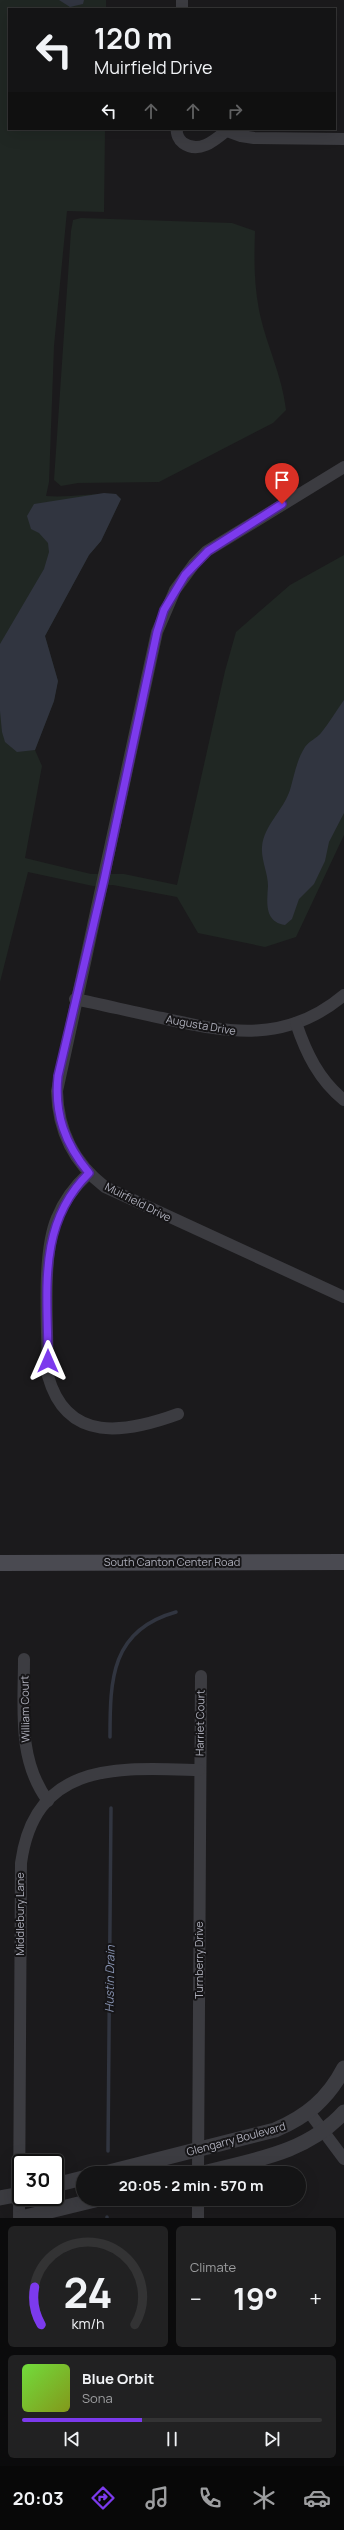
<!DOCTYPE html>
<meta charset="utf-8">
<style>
:root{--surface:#141415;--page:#212122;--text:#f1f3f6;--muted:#9d9ea0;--line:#333334;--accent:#7c3aed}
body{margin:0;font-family:Manrope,sans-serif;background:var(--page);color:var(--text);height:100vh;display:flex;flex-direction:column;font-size:15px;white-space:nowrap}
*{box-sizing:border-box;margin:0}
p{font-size:13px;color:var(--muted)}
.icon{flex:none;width:22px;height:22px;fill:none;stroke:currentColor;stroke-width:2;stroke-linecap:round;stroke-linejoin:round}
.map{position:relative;height:2218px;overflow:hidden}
.details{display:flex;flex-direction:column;gap:8px;padding:8px;background:#0b0b0c;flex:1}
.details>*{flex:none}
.guide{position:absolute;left:8px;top:8px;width:328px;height:122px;border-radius:0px;box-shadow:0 4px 16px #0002,0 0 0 1px var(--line);background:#141415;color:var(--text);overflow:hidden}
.speed{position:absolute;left:12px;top:2154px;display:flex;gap:8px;font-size:20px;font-weight:700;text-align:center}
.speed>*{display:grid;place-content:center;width:52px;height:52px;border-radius:50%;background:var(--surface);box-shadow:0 4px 16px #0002,0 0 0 1px var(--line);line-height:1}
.speed .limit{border:2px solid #111;border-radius:6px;background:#fff;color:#111}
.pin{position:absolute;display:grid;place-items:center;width:34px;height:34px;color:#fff;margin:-41px -17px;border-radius:50% 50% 50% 0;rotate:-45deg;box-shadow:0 0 4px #0007}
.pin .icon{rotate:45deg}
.me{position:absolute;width:44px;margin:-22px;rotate:0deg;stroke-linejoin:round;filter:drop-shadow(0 0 3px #0008)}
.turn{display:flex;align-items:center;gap:14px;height:84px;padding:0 20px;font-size:18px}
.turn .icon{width:52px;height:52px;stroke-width:2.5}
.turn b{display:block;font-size:28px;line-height:34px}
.lanes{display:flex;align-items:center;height:38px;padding:0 20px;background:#0003;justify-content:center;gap:20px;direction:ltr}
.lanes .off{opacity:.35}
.big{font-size:30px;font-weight:700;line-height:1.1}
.details .widget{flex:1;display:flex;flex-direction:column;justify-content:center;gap:6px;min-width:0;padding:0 14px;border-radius:6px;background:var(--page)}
.details .dial{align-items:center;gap:0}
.dial svg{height:104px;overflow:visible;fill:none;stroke:var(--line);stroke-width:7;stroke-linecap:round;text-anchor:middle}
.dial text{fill:var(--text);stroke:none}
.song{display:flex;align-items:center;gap:12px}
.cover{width:48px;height:48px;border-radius:6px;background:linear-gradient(135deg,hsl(100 70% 55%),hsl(70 70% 35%))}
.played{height:4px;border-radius:2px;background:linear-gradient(90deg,var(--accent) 40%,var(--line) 40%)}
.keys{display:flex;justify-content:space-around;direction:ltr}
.heat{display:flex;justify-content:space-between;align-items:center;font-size:22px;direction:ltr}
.details .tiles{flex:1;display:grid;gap:8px;grid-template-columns:1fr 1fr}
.widget:last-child{grid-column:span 2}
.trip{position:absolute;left:76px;top:2166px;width:230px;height:40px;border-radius:20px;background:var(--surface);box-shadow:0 4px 16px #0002,0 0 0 1px var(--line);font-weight:700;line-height:40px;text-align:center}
.tabs{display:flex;height:64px;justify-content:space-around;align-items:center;background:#080808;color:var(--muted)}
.tabs .icon{width:28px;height:28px}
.tabs .current{color:var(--accent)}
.tabs b{font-size:18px;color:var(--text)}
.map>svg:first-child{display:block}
.green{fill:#202723}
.water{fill:#313540}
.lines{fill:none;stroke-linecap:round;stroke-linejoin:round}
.stream{stroke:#313540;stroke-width:3.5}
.minor{stroke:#3c3c41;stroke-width:12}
.tertiary{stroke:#3c3c41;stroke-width:15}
.secondary{stroke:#4a4a51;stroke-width:16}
.route-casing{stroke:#51269a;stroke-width:10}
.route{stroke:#7c3aed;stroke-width:7}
.labels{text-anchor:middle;stroke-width:4;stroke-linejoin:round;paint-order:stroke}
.street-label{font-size:11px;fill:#aeafbb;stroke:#161517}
.water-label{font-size:12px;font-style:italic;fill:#8894b2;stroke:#161517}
</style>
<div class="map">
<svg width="344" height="2218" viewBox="0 0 344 2218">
<rect width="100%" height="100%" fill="#1b1a1c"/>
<!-- green -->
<g class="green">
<path d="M0,0H106V9H9V129H105L104,212L67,211L54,346L49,482L46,496C69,498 92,493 116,494L121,499L101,541L89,555L45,636L58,681L54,701L35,750L42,766L25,858L91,874H124L177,885L225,671L236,632L290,585L344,555V835L296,937L265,947L198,933L177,897L113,885L93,886L28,872L0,982Z"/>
<path d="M81,218L232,223L255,231C254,258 254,284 259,310C266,345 282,374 286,410L273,423L159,482L78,483L61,486L54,480L71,231L73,220Z"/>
</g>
<!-- water -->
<g class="water">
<path d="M59,0H84L83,4L70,7Z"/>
<path d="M104,493L116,494L121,499L101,541L89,555L45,636L58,681L54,701L35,750L17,752L5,742L2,732L0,711V644L44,569L49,552L48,543L39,533L31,529L27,516L34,504Z"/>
<path d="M344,700V813L329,842L325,861L314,884L299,899L292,919L285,925C264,922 267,902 268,886C268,873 261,860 262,847C264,825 283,811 290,790C294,776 297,759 305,747C309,741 317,738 321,733C329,723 336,711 344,700Z"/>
</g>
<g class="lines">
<!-- stream -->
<g class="stream">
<path d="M110,1737C110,1679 111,1630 176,1612"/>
<path d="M108,2151L111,1808"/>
<path d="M107,2218V2217"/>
</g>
<!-- minor -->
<g class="minor">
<path d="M182,9V0"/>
<path d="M177,129C176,134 179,140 183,143C199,154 214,141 226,131"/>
<path d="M222,129L241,136L254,138L344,139"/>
<path d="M344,467L207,551L194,564L175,590L157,632L57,1091C58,1131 74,1163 105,1187L344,1297"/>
<path d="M75,999C104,1005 133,1012 162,1018C229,1033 286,1044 344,995"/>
<path d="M296,1023C306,1053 319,1080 344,1100"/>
<path d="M89,1173C75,1186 64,1200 57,1218C41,1255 48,1333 48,1376C67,1444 126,1433 178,1414"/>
<path d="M24,1659C24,1708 17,1759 48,1801"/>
<path d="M309,2112L344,2159"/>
<path d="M198,2173L201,1676"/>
<path d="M198,2199V2218"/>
<path d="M19,2218L21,1863C35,1760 119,1768 199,1770"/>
</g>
<!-- tertiary -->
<g class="tertiary">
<path d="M105,2173L275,2130C306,2117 328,2099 344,2068"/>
<path d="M203,2173C254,2160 307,2153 344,2112"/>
<path d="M55,2185L83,2178"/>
<path d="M0,2198L21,2194"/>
<path d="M21,2218L99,2199"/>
</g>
<!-- secondary -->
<path class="secondary" d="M0,1563L344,1562"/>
</g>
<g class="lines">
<defs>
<path id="route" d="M48,1361C48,1293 36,1225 89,1173C65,1144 54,1114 58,1076L104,880L157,632L164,610L185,575L208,551L282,504"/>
</defs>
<!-- route casing -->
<use href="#route" class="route-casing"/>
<!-- route -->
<use href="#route" class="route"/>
</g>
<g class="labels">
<!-- street labels -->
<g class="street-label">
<text transform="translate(201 1025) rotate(10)" y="4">Augusta Drive</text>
<text transform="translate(138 1202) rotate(27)" y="4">Muirfield Drive</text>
<text x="172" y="1566">South Canton Center Road</text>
<text transform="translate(25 1709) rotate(-91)" y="4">William Court</text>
<text transform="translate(200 1723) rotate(-89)" y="4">Harriet Court</text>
<text transform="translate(20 1914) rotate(-90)" y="4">Middlebury Lane</text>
<text transform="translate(199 1960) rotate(-90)" y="4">Turnberry Drive</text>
<text transform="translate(236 2139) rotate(-15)" y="4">Glengarry Boulevard</text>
</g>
<!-- water labels -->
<g class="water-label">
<text transform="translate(110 1979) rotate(-89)" y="4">Hustin Drain</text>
</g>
</g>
</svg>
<div class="speed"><div class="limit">30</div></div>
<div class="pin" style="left:282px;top:504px;background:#d93025"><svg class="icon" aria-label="arrive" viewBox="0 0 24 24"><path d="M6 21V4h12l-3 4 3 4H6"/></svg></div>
<svg class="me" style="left:48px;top:1361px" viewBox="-20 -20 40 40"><path d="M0-17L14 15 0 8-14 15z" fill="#7c3aed" stroke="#fff" stroke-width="4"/></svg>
<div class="trip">20:05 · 2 min · 570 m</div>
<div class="guide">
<div class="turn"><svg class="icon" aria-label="left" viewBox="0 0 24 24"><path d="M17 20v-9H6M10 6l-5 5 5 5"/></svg><div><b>120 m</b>Muirfield Drive</div></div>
<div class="lanes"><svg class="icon" aria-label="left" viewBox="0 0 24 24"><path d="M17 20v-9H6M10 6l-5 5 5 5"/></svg><svg class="icon off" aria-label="ahead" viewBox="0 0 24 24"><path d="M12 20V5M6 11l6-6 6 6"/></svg><svg class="icon off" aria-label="ahead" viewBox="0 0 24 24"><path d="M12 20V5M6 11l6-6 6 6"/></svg><svg class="icon off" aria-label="right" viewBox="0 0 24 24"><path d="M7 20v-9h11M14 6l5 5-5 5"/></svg></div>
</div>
</div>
<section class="details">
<div class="tiles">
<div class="widget dial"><svg viewBox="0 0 100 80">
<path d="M14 69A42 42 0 1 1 86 69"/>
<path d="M14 69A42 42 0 0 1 9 40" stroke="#7c3aed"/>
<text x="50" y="56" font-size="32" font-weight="700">24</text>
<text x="50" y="72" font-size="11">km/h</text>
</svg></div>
<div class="widget"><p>Climate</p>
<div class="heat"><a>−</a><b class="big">19°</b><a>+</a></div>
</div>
<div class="widget">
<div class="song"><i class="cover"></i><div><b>Blue Orbit</b><p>Sona</p></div></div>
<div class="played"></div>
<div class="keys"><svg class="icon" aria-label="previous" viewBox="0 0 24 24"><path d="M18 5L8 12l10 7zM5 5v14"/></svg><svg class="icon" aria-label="pause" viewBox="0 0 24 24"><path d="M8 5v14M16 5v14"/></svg><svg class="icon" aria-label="next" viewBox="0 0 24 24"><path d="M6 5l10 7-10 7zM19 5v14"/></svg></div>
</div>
</div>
</section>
<nav class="tabs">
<b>20:03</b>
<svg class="icon current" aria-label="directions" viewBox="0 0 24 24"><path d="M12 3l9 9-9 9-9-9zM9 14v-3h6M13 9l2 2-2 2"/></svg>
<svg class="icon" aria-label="music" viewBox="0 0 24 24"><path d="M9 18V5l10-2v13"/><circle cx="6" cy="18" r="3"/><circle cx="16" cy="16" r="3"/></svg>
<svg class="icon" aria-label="phone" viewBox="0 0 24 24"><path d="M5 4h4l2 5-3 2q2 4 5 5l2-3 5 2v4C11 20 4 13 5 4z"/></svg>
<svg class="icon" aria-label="climate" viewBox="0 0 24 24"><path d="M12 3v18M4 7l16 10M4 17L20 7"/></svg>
<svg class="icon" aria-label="car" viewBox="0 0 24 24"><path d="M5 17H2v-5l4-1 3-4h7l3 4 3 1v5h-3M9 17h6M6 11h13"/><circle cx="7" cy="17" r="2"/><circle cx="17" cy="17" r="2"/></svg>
</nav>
